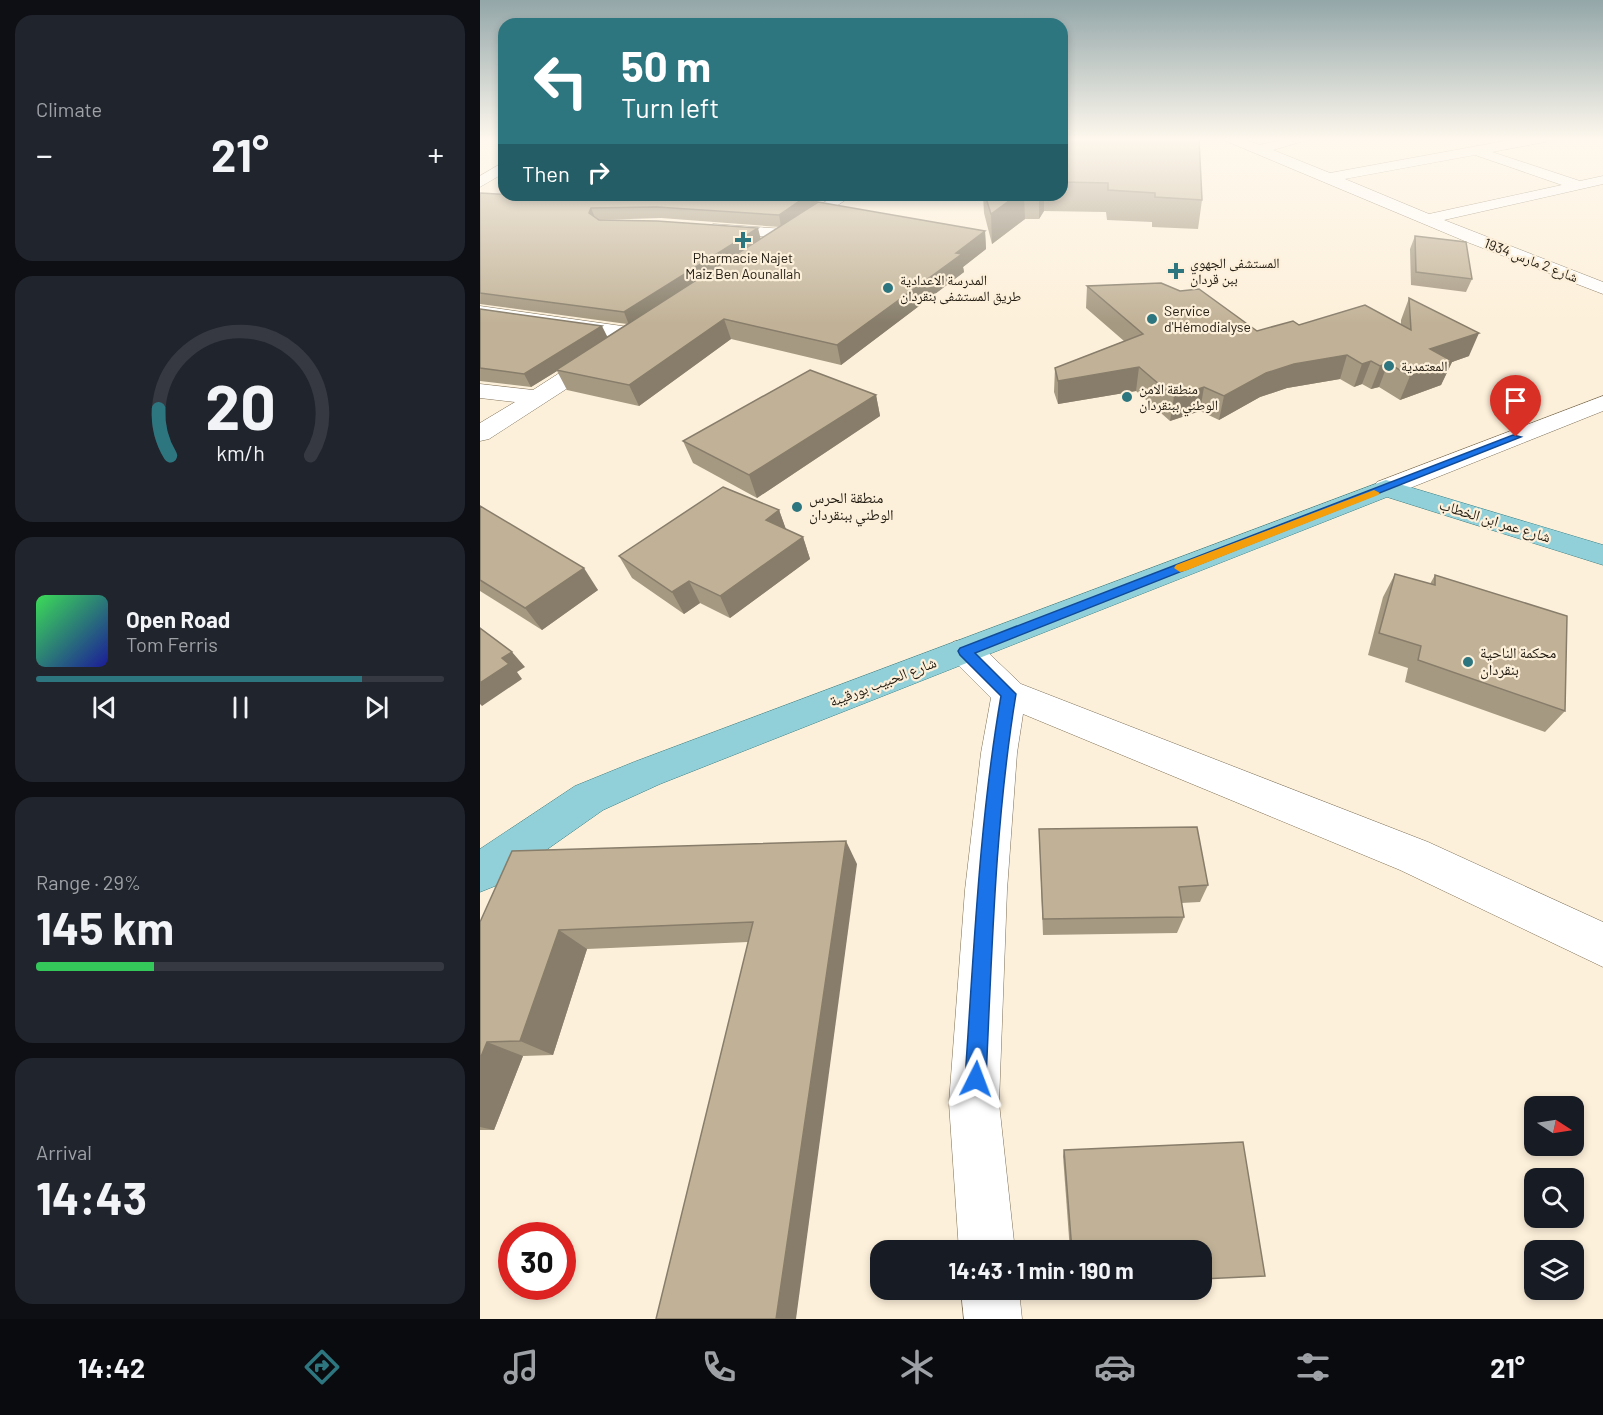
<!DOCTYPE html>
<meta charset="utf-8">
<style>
:root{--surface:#171b24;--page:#20242c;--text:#f1f3f6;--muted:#9ea1a6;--line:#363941;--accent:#2d757f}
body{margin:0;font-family:Barlow,"Noto Naskh Arabic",sans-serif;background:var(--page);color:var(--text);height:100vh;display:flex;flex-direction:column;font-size:22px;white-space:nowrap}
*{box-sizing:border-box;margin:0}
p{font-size:20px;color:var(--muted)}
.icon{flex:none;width:33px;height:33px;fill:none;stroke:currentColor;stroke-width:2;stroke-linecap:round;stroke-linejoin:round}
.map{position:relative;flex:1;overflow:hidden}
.panel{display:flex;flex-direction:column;gap:15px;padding:15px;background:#0d0f14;width:480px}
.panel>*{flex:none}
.top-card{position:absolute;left:18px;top:18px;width:570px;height:183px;border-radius:18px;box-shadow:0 3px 9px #0003;background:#2d757f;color:#fff;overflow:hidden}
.needle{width:39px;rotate:102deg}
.buttons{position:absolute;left:1044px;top:1096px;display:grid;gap:12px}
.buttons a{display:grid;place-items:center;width:60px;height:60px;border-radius:12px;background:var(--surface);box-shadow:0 3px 9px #0003;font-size:30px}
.speed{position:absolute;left:18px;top:1222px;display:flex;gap:12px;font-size:30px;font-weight:700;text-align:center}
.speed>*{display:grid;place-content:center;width:78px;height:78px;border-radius:50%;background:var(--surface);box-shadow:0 3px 9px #0003;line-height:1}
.speed .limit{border:9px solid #d22;background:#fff;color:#111}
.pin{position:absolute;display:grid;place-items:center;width:51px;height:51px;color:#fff;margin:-62px -26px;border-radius:50% 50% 50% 0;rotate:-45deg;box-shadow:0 0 6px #0007}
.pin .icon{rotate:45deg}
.me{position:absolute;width:66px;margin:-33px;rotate:3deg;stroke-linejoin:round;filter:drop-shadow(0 0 4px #0008)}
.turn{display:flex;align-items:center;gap:21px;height:126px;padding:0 24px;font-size:27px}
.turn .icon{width:78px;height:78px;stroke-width:2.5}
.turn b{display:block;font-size:42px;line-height:51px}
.then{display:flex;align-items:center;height:57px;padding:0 24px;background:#0003;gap:12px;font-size:22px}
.big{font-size:45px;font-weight:700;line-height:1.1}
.panel .card{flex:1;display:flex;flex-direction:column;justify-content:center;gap:9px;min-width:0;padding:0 21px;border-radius:18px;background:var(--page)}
.panel .dial{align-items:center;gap:0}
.dial svg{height:156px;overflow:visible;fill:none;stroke:var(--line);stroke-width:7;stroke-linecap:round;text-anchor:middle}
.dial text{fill:var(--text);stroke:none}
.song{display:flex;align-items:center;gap:18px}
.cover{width:72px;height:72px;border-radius:9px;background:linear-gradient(135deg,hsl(130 70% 55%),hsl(240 70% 35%))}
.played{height:6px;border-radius:3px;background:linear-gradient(90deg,var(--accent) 80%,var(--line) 80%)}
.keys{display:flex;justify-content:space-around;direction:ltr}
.heat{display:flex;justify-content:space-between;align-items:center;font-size:33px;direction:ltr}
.charge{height:9px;border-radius:4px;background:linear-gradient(90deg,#34c759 29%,var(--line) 0)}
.trip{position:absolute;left:390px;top:1240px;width:342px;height:60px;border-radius:18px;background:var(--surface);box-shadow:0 3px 9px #0003;font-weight:700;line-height:60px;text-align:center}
.tab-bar{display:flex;height:96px;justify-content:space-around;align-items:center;background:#090b0e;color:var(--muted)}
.tab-bar .icon{width:42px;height:42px}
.tab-bar .on{color:var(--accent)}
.tab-bar b{font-size:27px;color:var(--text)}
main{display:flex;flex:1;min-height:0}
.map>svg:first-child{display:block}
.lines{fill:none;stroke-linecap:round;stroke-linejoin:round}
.minor-casing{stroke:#7d6f56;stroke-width:1}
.major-casing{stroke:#3a7d82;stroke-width:1}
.minor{fill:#fff;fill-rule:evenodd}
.major{fill:#91d0d9;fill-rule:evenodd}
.wall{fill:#a69982;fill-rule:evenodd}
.shaded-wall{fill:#877d6a}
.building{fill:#c1b297;stroke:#877d6a;stroke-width:1.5}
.route{fill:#1a73e8;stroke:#114b97;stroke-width:1.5}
.slow{fill:#f59e0b}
.poi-dot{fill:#2d757f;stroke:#fdf0da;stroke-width:2}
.labels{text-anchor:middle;stroke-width:4.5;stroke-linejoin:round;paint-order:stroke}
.far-poi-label{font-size:14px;fill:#221c12;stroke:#fdf0da;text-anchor:start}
.far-street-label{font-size:14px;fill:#221c12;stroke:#fdf0da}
.poi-label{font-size:15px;fill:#221c12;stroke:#fdf0da;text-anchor:start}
.street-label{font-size:15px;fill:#221c12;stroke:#fdf0da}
</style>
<main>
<section class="panel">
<div class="card"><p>Climate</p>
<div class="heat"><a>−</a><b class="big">21°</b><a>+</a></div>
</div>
<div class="card dial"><svg viewBox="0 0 100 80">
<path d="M14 69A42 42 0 1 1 86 69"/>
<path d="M14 69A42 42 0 0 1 8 45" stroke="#2d757f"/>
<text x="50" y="56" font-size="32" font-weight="700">20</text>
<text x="50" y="72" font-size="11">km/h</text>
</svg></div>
<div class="card">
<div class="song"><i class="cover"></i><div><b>Open Road</b><p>Tom Ferris</p></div></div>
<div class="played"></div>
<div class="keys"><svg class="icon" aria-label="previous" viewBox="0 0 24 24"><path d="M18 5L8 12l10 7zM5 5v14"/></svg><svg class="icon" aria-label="pause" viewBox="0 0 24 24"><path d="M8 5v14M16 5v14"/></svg><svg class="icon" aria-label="next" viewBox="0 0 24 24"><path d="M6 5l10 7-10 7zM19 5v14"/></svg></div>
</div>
<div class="card"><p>Range · 29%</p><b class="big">145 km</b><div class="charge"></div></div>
<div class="card"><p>Arrival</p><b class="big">14:43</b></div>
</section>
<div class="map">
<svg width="1123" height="1319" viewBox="0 0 1123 1319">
<rect width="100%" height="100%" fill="#fdf0da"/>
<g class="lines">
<defs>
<g id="minor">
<path d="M739,138H760L780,145L808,138H834L793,150L850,173L1041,138H1071L1065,142L1012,152L1100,181L1123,176V184L964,220L1123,282V294L987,242ZM995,155L1082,185L949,214L865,179Z"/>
<path d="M24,162V173L0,187V176Z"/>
<path d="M355,195H373L314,234L312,238L233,234L225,229L233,224L305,229Z"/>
<path d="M0,306L156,328L163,330L166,334L163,338L156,340L0,318Z"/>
<path d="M120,351L128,352L131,357L128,362L9,439L0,441V423L35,402L0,398V384L53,390L112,352Z"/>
<path d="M1123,396V411L915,494L906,496L897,494L893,488L897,482Z"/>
<path d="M485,639L497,642L541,684L948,842L1123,922V967L920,870L543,714L537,753L527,890L519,1103L535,1251H479L469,1103L485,890L501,753L511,698L473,660L469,651L473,642Z"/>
<path d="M481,1290H539L542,1319H484Z"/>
</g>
<path id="major" d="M906,480L1123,545V565L907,497L180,784L123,810L15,886L0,892V849L95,786L154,762Z"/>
</defs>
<!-- minor casing -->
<use href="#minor" class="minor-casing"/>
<!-- major casing -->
<use href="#major" class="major-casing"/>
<!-- minor -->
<use href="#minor" class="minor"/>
<!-- major -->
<use href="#major" class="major"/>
</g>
<!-- wall -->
<g class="wall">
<path d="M582,138L722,200L718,229L672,227V222L627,220L626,212L564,211L559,219H545L512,244L504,213L503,195H582Z"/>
<path d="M0,193L92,198L98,195H347L324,211L505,231L506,249L483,267L484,272L361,365L251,339L159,406L87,390L77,371L51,387L0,381V309L127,337L147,324L0,304ZM181,218L300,227L281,239L119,220Z"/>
<path d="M935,236L992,279L986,292L931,285L930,249Z"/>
<path d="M607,286L777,331L819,325L921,324V320L929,298L989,356L972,362L961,385L920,400L899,387L891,389L882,384L874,387L860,379L807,388L780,397L739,420L720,411L690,421L656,391L578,404L574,392L575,368L644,341L606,308Z"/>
<path d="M396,395L400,416L277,498L213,463L203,441Z"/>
<path d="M0,506L118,590L62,630L0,591Z"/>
<path d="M299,510L306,530L323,537L330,559L250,618L220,603L204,614L152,578L139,556Z"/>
<path d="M915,574L950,584L955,575L1085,711L1065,732L925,682L928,668L888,655L903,597Z"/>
<path d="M559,829L728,885L720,902L701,903L704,917L697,933L563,935Z"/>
<path d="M377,864L268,942L107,949L73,1055L43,1056L14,1130H0V922Z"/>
<path d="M584,1150L722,1251H590L583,1156Z"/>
</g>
<!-- shaded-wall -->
<g class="shaded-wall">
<path d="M328,195H347L301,227L299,215Z"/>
<path d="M537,195H544L545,219L512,244L511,214Z"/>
<path d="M559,195H564V211L559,219Z"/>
<path d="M111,208L116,220L109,213Z"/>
<path d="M278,228L281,240L149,325L144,312Z"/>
<path d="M505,231L506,249L483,267L484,272L361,365L357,345Z"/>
<path d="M244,319L251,339L159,406L149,385Z"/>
<path d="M122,326L128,338L76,370L77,371L51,387L44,374Z"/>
<path d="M999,333L989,356L972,362L961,385L920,400L930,376L950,349Z"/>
<path d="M867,355L860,379L807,388L780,397L739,420L744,396L786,373L814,364Z"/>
<path d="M891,361L882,384L874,387L882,364Z"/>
<path d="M908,363L899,387L891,389L900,366Z"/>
<path d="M659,367L656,391L578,404V381Z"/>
<path d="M724,387L720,411L690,421L694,397Z"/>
<path d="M396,395L400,416L277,498L269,475Z"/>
<path d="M299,510L307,532L286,520Z"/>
<path d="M323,537L330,559L250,618L240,596Z"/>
<path d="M104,568L118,590L62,630L45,608Z"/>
<path d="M209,581L220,603L204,614L192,592Z"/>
<path d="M32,652L45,667L37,672L42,679L2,706L0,704V683L22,658Z"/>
<path d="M366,841L377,864L316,1319H296Z"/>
<path d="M79,930L107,949L73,1055L40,1041Z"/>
<path d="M7,1042L43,1056L14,1130L0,1127V1059Z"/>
</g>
<!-- building -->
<g class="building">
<path d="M582,138H719L722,200L675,197V193L628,190V183L582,182Z"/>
<path d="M0,193L92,198L98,195H328L299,215L177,207L111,208L109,213L119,220L177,221L278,228L144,312L0,293Z"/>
<path d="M505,195H537L511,214Z"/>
<path d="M338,202L505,231L476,253L482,254L357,345L244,319L149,385L76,370Z"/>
<path d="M935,236L986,242L992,279L936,272Z"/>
<path d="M681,283L700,291L719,289L777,331L813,321L819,325L885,305L931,330L929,298L999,333L950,349L972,361L930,376L908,363L900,366L891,361L882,364L867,355L814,364L786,373L744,396L724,387L694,397L659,367L578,381L575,368L663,334L607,286Z"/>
<path d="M0,309L122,326L44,374L0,368Z"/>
<path d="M330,370L396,395L269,475L203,441Z"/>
<path d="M243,487L299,510L286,520L323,537L240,596L209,581L192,592L139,556Z"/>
<path d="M0,506L104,568L45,608L0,580Z"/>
<path d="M915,574L955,585V575L1087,616L1085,711L938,660L941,646L899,633Z"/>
<path d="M0,628L32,652L22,658L29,664L0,683Z"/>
<path d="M717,827L728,885L699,887L704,917L563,919L559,829Z"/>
<path d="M366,841L296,1319H176L273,922L79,930L40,1041L7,1042L0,1059V922L32,851Z"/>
<path d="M763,1142L785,1276L722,1279V1251H592L584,1150Z"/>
</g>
<!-- sky -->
<linearGradient id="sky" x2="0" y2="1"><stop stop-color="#93a6a8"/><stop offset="0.43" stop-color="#fef8ee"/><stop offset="1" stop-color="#fef8ee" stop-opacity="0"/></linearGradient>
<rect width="1123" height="323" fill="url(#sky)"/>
<!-- route -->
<path class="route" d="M1033,435L1041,437L495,653L536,694C515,822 512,951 506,1079L503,1087L496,1090L488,1087L485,1079C494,951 499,823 521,696L480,655L478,651L480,648Z"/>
<!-- slow -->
<path class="slow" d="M894,490L900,493L898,495L705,571L700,572L694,568L696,565Z"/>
<!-- markers -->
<g class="poi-dot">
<path d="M260 231h6v6h6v6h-6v6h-6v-6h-6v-6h6z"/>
<path d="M693 262h6v6h6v6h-6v6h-6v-6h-6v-6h6z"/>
<circle cx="408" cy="288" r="6"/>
<circle cx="672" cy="319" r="6"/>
<circle cx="909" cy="366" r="6"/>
<circle cx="647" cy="397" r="6"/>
<circle cx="317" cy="507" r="6"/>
<circle cx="988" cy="662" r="6"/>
</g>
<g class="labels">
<!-- far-poi labels -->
<g class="far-poi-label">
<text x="263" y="263" text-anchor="middle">Pharmacie Najet<tspan x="263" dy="16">Maiz Ben Aounallah</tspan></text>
<text x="710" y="268">المستشفى الجهوي<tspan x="710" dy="16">ببن قردان</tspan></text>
<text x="420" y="285">المدرسة الاعدادية<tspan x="420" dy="16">طريق المستشفى بنقردان</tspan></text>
<text x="684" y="316">Service<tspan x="684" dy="16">d'Hémodialyse</tspan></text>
<text x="921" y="371">المعتمدية</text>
<text x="659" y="394">منطقة الامن<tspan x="659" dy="16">الوطني ببنقردان</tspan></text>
</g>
<!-- far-street labels -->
<g class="far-street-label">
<text transform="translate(1051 260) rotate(21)" y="5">شارع 2 مارس 1934</text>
</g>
<!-- poi labels -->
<g class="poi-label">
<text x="329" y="503">منطقة الحرس<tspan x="329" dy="17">الوطني ببنقردان</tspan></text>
<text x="1000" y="658">محكمة الناحية<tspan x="1000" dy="17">بنقردان</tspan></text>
</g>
<!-- street labels -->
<g class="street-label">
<text transform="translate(1015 521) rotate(17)" y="5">شارع عمر ابن الخطاب</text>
<text transform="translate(403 682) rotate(-21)" y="5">شارع الحبيب بورقيبة</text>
</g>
</g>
</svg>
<div class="buttons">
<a><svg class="needle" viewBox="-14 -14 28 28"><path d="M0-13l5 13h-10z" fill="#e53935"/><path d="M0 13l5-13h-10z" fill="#9ea1a6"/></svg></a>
<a><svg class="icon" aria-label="search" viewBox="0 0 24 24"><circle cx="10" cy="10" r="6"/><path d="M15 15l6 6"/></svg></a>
<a><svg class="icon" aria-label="layers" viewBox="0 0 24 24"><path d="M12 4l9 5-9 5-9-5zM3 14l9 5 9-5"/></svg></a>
</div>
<div class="speed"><div class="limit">30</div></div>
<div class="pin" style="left:1036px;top:437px;background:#d93025"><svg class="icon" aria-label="arrive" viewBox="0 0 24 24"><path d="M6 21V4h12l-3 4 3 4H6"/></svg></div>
<svg class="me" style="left:496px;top:1079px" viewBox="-20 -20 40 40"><path d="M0-17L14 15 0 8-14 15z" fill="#1a73e8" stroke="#fff" stroke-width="4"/></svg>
<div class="trip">14:43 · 1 min · 190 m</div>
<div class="top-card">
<div class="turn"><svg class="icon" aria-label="left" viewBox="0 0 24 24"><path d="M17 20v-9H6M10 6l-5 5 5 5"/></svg><div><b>50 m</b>Turn left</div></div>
<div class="then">Then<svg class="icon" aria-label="right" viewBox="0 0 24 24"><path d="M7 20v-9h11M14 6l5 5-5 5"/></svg></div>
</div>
</div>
</main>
<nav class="tab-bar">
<b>14:42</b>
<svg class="icon on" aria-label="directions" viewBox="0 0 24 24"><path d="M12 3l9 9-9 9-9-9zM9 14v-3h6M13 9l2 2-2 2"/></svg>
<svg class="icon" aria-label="music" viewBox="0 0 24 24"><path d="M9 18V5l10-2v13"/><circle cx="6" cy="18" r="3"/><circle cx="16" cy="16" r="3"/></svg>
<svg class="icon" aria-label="phone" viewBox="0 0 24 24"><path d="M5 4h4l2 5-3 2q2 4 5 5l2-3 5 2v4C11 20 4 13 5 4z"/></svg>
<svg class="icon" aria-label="climate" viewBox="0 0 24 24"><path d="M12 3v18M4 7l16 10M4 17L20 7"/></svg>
<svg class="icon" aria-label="car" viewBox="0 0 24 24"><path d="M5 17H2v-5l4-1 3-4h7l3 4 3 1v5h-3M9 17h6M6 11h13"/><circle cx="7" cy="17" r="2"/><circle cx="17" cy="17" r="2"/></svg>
<svg class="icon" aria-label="filters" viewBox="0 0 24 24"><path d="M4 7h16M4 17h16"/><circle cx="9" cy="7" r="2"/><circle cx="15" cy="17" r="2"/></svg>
<b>21°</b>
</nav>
